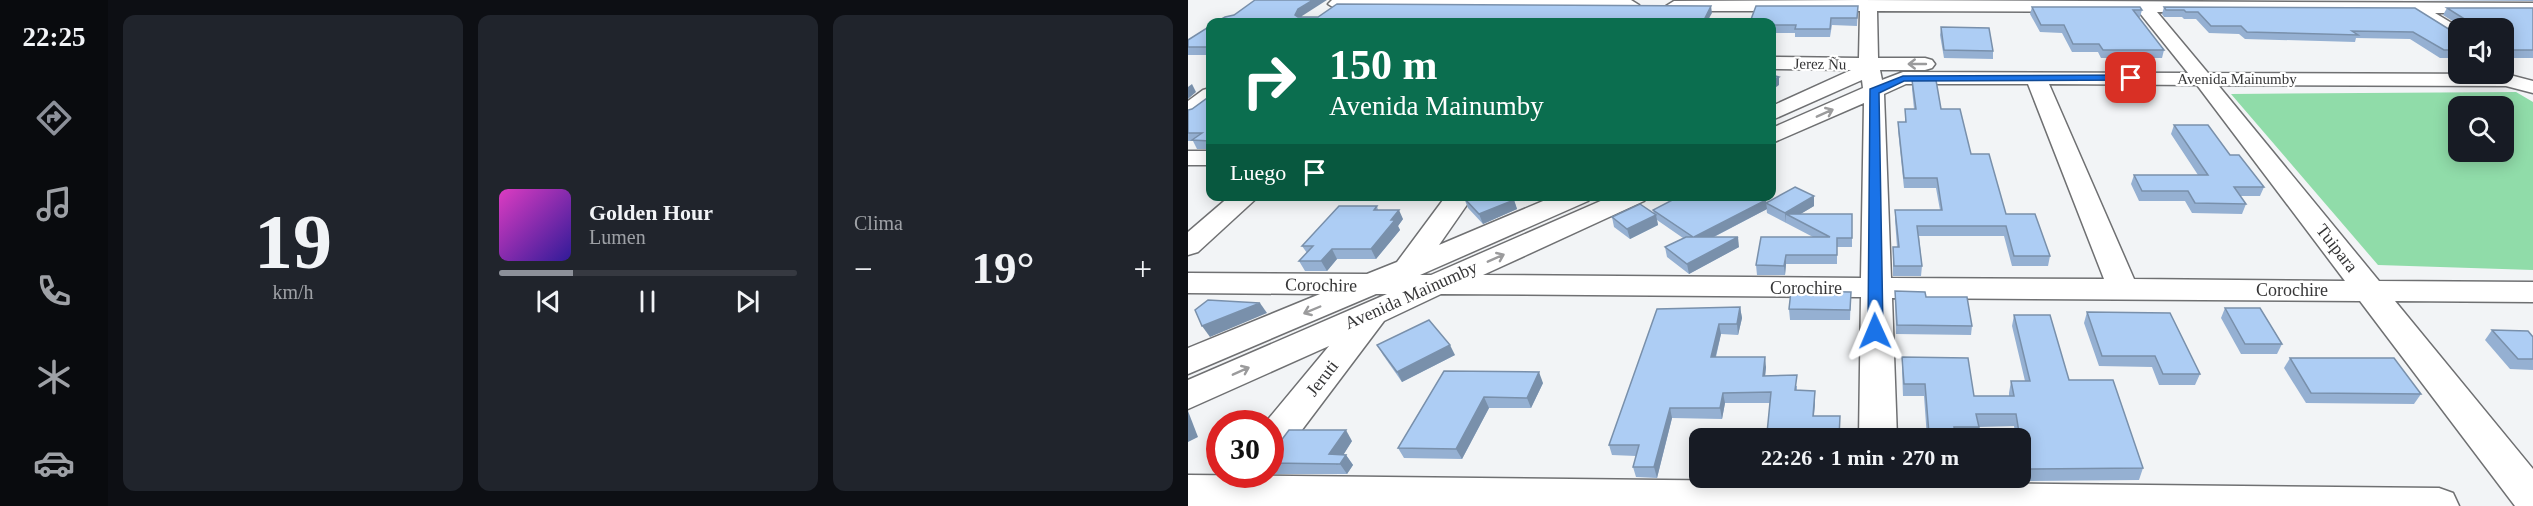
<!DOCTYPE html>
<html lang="es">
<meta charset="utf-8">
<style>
:root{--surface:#171b24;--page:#20242c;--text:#f1f3f6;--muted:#9ea1a6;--line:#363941;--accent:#8c9099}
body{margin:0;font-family:"Times New Roman",serif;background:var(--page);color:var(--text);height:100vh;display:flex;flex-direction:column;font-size:22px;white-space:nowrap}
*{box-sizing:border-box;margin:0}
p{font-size:20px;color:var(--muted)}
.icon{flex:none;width:33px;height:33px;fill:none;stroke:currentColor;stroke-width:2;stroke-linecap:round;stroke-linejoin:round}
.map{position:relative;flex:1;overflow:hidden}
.details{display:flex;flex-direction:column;gap:15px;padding:15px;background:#0d0f14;width:1080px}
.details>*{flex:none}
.guide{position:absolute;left:18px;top:18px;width:570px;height:183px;border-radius:12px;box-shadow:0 3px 15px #0003;background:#0b6e4f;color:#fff;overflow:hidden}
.fabs{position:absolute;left:1260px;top:18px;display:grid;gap:12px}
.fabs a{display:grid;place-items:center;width:66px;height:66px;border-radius:12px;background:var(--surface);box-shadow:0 3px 15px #0003;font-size:30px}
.speed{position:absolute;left:18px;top:410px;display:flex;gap:12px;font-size:30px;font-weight:700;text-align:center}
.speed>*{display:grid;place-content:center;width:78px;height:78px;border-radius:50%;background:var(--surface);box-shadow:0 3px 15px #0003;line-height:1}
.speed .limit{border:9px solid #d22;background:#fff;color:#111}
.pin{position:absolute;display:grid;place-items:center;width:51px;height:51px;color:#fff;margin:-26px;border-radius:12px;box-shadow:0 3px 9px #0006}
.me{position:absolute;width:66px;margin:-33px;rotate:359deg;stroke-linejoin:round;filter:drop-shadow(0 0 4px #0008)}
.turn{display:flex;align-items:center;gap:21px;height:126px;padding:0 24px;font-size:27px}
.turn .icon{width:78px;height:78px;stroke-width:2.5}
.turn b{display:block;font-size:42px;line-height:51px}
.then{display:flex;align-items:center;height:57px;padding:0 24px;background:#0003;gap:12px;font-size:22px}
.big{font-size:45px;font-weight:800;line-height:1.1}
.details .card{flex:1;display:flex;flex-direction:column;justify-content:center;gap:9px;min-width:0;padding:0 21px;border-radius:12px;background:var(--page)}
.details .dial{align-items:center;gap:0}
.dial b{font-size:78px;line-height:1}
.song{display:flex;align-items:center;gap:18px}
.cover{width:72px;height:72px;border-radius:9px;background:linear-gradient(135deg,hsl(310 70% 55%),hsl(250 70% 35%))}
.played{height:6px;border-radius:3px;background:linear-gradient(90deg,var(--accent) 25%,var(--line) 25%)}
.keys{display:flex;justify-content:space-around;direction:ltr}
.heat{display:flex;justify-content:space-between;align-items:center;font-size:33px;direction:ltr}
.details .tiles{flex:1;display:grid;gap:15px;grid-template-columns:repeat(3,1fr)}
.trip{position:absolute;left:501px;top:428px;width:342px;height:60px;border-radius:12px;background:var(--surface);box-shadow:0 3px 15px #0003;font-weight:800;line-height:60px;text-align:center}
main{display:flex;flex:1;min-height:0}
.tab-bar{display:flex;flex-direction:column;width:108px;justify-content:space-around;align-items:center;background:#090b0e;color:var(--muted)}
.tab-bar .icon{width:42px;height:42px}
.tab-bar .on{color:var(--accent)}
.tab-bar b{font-size:27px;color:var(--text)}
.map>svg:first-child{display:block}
.green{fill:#90dca9;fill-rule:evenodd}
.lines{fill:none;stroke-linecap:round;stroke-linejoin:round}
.minor-casing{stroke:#6f7072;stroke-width:3}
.minor{fill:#fff;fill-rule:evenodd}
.wall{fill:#95b0d2}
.shaded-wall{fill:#7990ab}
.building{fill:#adcdf4;stroke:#7990ab;stroke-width:1.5}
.oneway{stroke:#9b9b9c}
.route{fill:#1a73e8;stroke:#114b97;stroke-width:1.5}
.labels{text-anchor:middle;stroke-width:4.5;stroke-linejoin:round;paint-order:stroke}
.far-street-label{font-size:15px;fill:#373738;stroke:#fff}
.street-label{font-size:18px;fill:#373738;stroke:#fff}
</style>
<main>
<nav class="tab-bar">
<b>22:25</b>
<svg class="icon on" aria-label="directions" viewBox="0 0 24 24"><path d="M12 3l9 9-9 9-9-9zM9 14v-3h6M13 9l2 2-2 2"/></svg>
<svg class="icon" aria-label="music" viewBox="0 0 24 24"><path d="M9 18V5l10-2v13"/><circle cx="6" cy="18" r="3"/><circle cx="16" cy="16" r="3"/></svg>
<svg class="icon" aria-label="phone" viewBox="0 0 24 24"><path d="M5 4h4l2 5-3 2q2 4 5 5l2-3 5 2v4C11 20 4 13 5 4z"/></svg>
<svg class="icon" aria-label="climate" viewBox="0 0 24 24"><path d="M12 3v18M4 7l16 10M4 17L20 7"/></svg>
<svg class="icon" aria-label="car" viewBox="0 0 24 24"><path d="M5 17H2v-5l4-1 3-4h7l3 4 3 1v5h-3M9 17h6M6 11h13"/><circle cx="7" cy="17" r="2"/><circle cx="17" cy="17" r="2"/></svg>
</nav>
<section class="details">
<div class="tiles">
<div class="card dial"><b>19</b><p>km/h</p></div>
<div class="card">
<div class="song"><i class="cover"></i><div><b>Golden Hour</b><p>Lumen</p></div></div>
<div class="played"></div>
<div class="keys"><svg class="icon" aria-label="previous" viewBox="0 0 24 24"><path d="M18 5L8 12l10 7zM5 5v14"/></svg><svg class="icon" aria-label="pause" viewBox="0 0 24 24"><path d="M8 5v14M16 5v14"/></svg><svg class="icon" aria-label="next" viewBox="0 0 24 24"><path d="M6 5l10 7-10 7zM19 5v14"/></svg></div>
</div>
<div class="card"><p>Clima</p>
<div class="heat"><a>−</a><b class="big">19°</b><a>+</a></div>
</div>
</div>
</section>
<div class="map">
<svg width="1345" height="506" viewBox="0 0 1345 506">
<rect width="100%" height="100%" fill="#f2f4f6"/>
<!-- green -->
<path class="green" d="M1328,92L1345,102V270L1190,265L1043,94ZM1270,106H1316V152H1270Z"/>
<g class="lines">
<defs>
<g id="minor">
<path d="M144,0H443L451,5L443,10L148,9L140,4Z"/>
<path d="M672,0L1345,3V13H1247L1272,28L1270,40L1264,39L1224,13L969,12L1020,73L1318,74L1345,81V93L1318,86L1030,85L1191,281L1345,282V302L1207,301L1345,469V506H1327L1172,301L704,298L709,438H671L673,297L253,294L196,321L95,455L82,459V423H77L141,346L0,409V380L199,294H188L0,374V348L132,294L0,293V273L179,274L209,262L258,196H285L251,245L367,196H404L400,201L232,275H243L424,196H460L456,201L295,275L673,278L676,103L584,143V128L675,88L674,80L584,120V106L663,70L584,69V57L671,58L672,11H486L478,6L486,1ZM689,11L951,12L1000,73L715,72L694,80L692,70H737L744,68L747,64L744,60L737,58H690ZM718,84H840L916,279L703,278L696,94ZM861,84L1009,85L1157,281L946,279Z"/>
<path d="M22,88V104L8,116L0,117V101L15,90Z"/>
<rect x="0" y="151" width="22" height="14"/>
<path d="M42,196H71L10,252L0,255V232Z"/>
<path d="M0,475L1251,488L1265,493L1271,506H0Z"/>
</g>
</defs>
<!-- minor casing -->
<use href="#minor" class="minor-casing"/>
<!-- minor -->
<use href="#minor" class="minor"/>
</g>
<!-- wall -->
<g class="wall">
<path d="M1231,0H1345V1Z"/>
<path d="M670,6L669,26L644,25L642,37H607V33H584V22Z"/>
<path d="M844,7L954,10L952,17H951L976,50L974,58H913L910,52H884L874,33L852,32L842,14Z"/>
<path d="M976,7L1267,33L1270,34V58H1252L1222,39L1168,38L1167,42L1057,39L1051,34L1021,33L1008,19H996L994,17H976L974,14Z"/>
<path d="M1259,8H1345V58H1316V28H1274V27L1255,15Z"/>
<path d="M22,26V55H0V40Z"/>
<path d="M753,27L805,51V59L756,58L752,35Z"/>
<path d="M724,80L753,109L783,154L818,214L862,256L860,266H824L816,236H731L734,266L733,276H705V247H709L707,220V210H752L748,188H716L710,130V122H717V109H726L724,89Z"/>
<path d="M22,84V149H9L5,141H0V110L4,109L19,98Z"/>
<path d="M986,125L1042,155L1076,187L1072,196H1052L1058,204L1054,214L1004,213L997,201H951L943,184L946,175H1010L983,134Z"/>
<path d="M276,198L326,200L329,209L295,224L280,208Z"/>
<path d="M578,200L579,209L526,237L551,247L501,274L479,257L477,247L495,238L469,220L470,225L442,239L426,227L424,217L466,214L465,210Z"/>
<path d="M578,203L626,206L612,214H664V247H649V264H598L597,275H569L568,265L625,237L579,213Z"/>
<path d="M189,206L190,210L215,219L210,226L212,230L188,259H149L139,271H117L111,261L119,253L114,246Z"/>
<path d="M707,291L738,297L784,326L783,335L708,334Z"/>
<path d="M663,292L662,320H602L601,309Z"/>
<path d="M552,307L554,318L550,335L533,334L528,357L578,367L577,376L609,386V390L627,401L626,416H652V438H530L579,433L582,403H537L534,419L484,418L469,478L448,477L445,467L448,456L424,455L421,445L469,309Z"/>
<path d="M1037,308L1094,344L1089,354H1053L1033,318Z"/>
<path d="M899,312L1012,374L1007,385H971L964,367L911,366L896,323Z"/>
<path d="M826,315L955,468L951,480L835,481L832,468V438H828L826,426L791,427L789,438H739L736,396H715L714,369V357L786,396H821V393L823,381H837L824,326Z"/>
<path d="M1304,330L1345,337V370L1322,369L1297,340Z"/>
<path d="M189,345L267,355L214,382L195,355Z"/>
<path d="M1102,358L1233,394L1226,404L1118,403L1096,368Z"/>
<path d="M256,371L355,383L343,408H301L274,459L216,458L210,448Z"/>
<path d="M164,441L155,455H158L165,465L159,474H82V448Z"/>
</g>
<!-- shaded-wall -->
<g class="shaded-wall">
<path d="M125,0H139L114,16L111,22L107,15L110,9Z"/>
<path d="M523,6L524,13L519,22H515Z"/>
<path d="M591,77V85L584,90V81Z"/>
<path d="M4,84L8,92L0,99V87Z"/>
<path d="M626,196V206L606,218L598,214V223L597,213Z"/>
<path d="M326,200L329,209L295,224L291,214Z"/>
<path d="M578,200L579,209L508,246L506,237Z"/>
<path d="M211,210L215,219L210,226L212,230L188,259L183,249L203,220Z"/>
<path d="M468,215L470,225L442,239L439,229Z"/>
<path d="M550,237L551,247L501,274L499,264Z"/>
<path d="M144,249L149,259L139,271L133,261Z"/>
<path d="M598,255V264L597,275L596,266Z"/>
<path d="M72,303L79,313L22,337L14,326Z"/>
<path d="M552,307L554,318L550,335L549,324Z"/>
<path d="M531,324L533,334L525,367L523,357Z"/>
<path d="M262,345L267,355L214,382L209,372Z"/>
<path d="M577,357L578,367L576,386L575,376Z"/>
<path d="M351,372L355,383L343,408L339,398Z"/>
<path d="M627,391V401L625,426V416Z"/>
<path d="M535,393L537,403L534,419L532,408Z"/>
<path d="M296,397L301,408L274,459L268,449Z"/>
<path d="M482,408L484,418L469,478L466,467Z"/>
<path d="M0,411L10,437L0,442Z"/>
<path d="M158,430L164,441L149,465L141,454Z"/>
<path d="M158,455L165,465L159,474L152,464Z"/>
</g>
<!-- building -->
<g class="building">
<path d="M67,0H125L110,9L107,15L110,17H130L149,4L523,6L515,22H28L37,17L46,15Z"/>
<path d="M568,6H670L669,18H643L642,29H607L608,25H584V22H562Z"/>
<path d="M844,7H952L954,10H945L976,50H915L911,44H885L876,25H853Z"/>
<path d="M976,7L1227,8L1267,33L1270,34V50H1256L1225,32L1164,31L1170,35L1059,32L1053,26H1023L1010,12H998L996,10H978Z"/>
<path d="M1259,8H1345V50H1316V28H1277L1278,20Z"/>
<path d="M22,26V47H0V40Z"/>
<path d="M753,27L801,28L805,51L756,50Z"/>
<path d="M584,75L591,77L584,81Z"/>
<path d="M724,80H748L753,109H772L783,154H801L818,214H847L862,256H826L818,226H729L734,266H706L705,247H711L707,210H754L749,178H716L710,122H718L717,109H728Z"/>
<path d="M20,84H22V141L4,140L14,133H0V110L4,109L19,98Z"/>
<path d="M986,125H1020L1042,155H1051L1076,187H1046L1058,204L1007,203L1000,191H954L946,175H1020Z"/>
<path d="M607,187L626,196L597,213L578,203Z"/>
<path d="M277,196H323L326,200L291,214L276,198Z"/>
<path d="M492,196H573L578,200L506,237H550L499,264L477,247L498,237H505L465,210Z"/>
<path d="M452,204L468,215L439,229L424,217Z"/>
<path d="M151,206H189L186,210H211L203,220H207L183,249H144L133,261H111L125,246H114Z"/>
<path d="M598,214H664V238H649V255H598L596,266L568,265L573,237H642Z"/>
<path d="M603,291L663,292L662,310L601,309Z"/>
<path d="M707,291L737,292L738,297H779L784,326L709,325Z"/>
<path d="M20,300L72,303L14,326L7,310Z"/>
<path d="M552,307L549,324H531L523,357H577L575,376L609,375L607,390L627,391L625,416H652L651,438H530L531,432L579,433L583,392L535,393L532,408H482L466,467H445L451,445H421L469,309Z"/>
<path d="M1037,308H1072L1094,344H1057Z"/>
<path d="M899,312L982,313L1012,374H975L967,356H914Z"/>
<path d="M826,315H862L881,380H925L955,468L837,469L828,414H788L791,427H766L767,434H741L737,384H716L714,357L780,358L786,396H826L823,381H842Z"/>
<path d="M241,320L262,345L209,372L189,345Z"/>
<path d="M1304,330L1340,331L1345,337V359H1330Z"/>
<path d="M1102,358H1206L1233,394L1123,393Z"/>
<path d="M256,371L351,372L339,398L296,397L268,449L210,448Z"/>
<path d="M101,430H158L141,454L158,455L152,464L82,463V448L89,446Z"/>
</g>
<!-- one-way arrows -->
<defs><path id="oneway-shaft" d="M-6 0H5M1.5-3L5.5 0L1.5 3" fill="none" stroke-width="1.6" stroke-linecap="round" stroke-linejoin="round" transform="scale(1.5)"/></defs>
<g class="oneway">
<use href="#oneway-shaft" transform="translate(729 64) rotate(180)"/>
<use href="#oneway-shaft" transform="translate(637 113) rotate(-24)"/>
<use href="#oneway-shaft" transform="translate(308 258) rotate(-24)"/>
<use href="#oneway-shaft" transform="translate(124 310) rotate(157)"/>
<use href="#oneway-shaft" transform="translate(53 371) rotate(-24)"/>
</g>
<!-- route -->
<path class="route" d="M943,75L948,78L946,80L716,81L691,93L695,331L693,335H682L680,331L682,89L715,76Z"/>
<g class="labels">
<!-- far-street labels -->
<g class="far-street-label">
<text transform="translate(632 64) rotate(1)" y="5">Jerez Ñu</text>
<text x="1049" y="84">Avenida Mainumby</text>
</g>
<!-- street labels -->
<g class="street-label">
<text transform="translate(1149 248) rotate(52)" y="6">Tuipara</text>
<text transform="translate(133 285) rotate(1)" y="6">Corochire</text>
<text x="618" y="294">Corochire</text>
<text x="1104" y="296">Corochire</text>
<text transform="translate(223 295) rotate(-24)" y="6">Avenida Mainumby</text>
<text transform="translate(134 378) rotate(-52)" y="6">Jeruti</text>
</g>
</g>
</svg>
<div class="fabs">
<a><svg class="icon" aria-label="sound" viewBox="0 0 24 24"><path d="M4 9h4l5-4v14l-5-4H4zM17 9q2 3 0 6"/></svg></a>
<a><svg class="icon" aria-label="search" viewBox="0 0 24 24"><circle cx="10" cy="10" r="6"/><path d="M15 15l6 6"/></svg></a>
</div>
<div class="speed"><div class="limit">30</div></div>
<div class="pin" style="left:943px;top:78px;background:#d93025"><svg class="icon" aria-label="arrive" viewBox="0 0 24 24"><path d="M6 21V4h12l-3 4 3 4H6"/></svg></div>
<svg class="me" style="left:687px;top:331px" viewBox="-20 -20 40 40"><path d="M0-17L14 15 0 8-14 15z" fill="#1a73e8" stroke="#fff" stroke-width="4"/></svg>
<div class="trip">22:26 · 1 min · 270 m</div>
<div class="guide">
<div class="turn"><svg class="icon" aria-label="right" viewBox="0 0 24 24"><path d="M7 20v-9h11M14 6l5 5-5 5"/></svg><div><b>150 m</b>Avenida Mainumby</div></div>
<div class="then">Luego<svg class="icon" aria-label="arrive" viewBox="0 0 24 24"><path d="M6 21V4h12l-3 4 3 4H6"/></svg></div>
</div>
</div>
</main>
